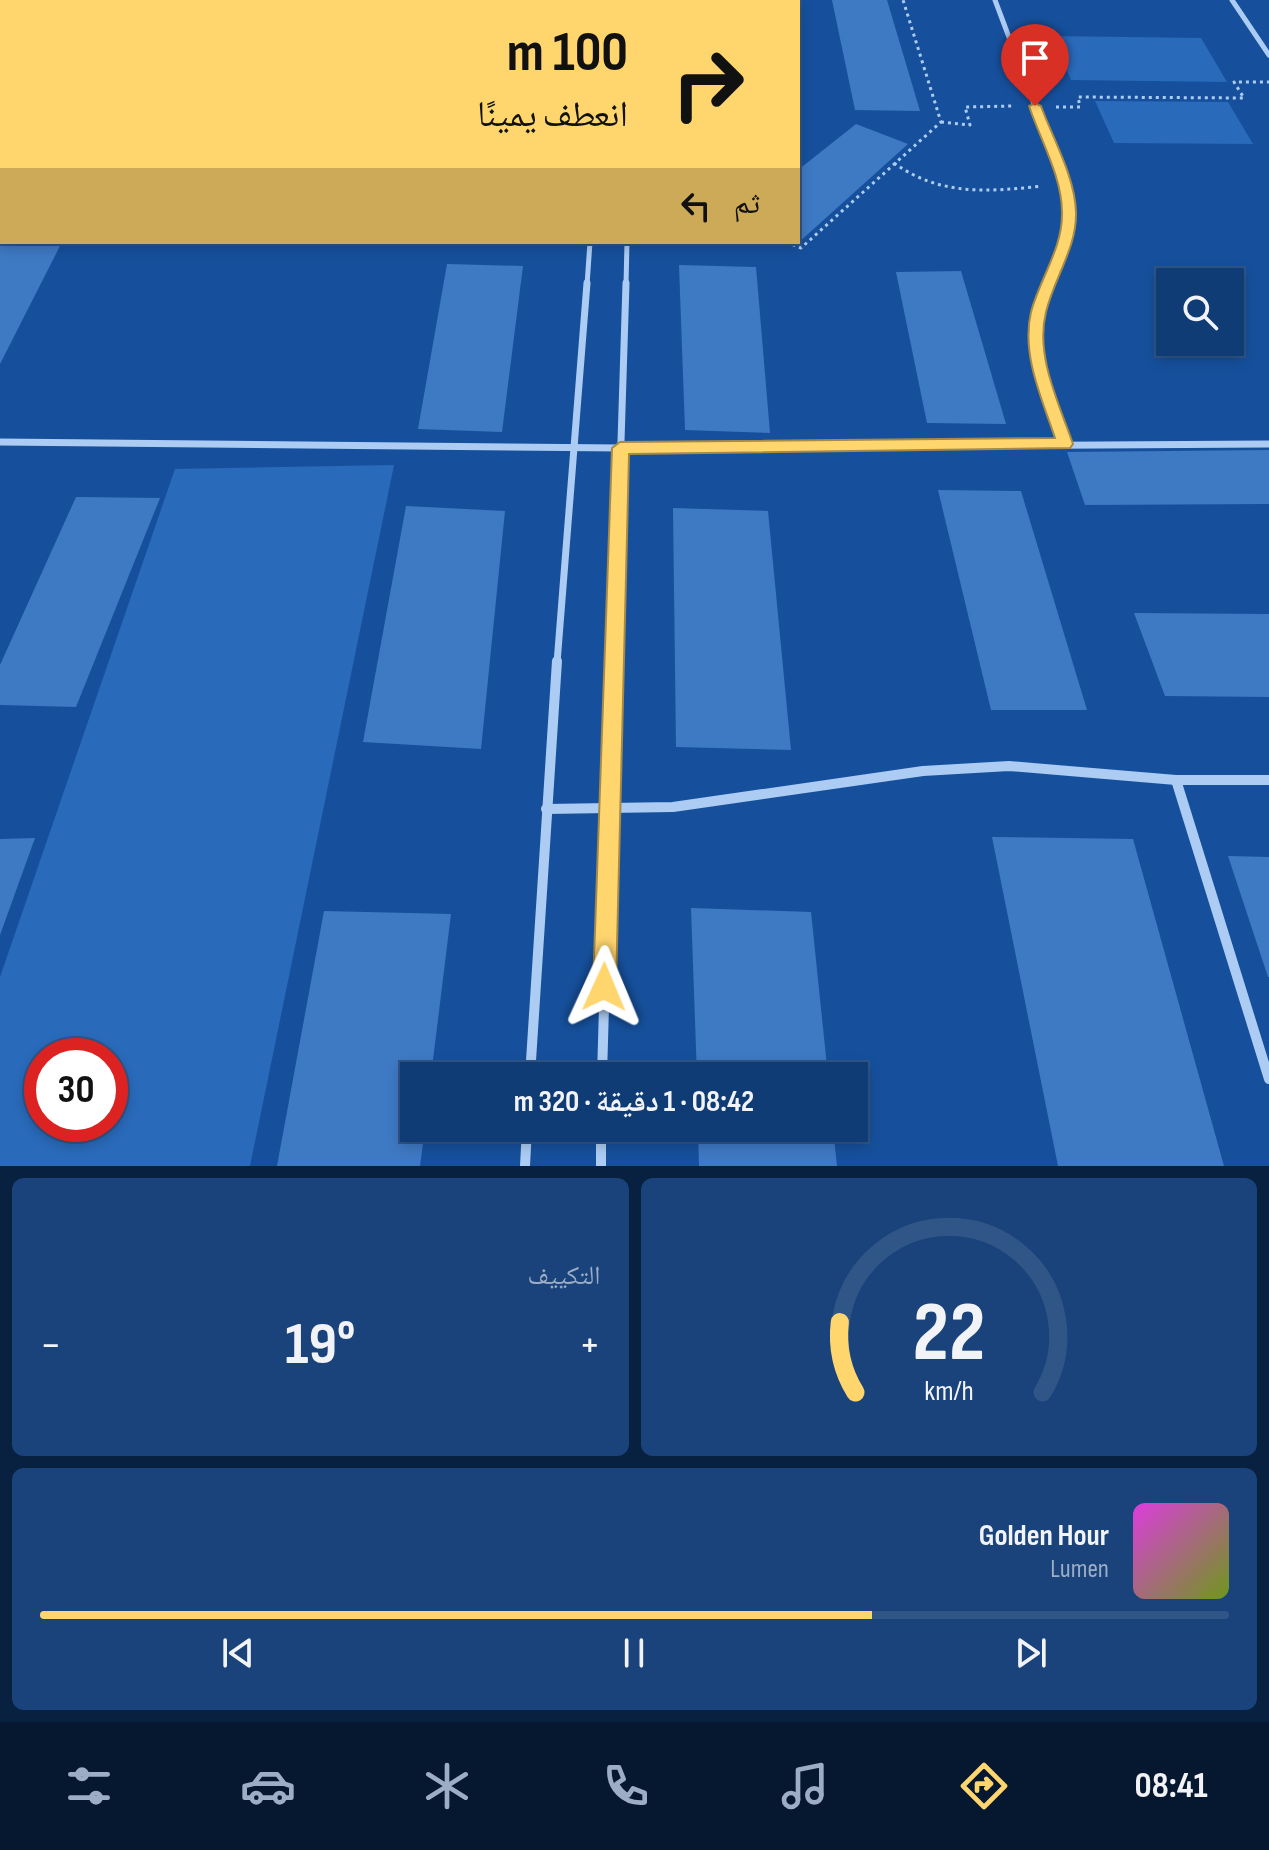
<!DOCTYPE html>
<html lang="ar">
<meta charset="utf-8">
<style>
:root{--surface:#103c75;--page:#19437a;--text:#f1f3f6;--muted:#9cadc5;--line:#305687;--accent:#ffd56e}
body{margin:0;font-family:"Sofia Sans Condensed","Noto Naskh Arabic",sans-serif;background:var(--page);color:var(--text);direction:rtl;height:100vh;display:flex;flex-direction:column;font-size:30px;white-space:nowrap}
*{box-sizing:border-box;margin:0}
p{font-size:26px;color:var(--muted)}
.icon{flex:none;width:44px;height:44px;fill:none;stroke:currentColor;stroke-width:2;stroke-linecap:round;stroke-linejoin:round}
.map{position:relative;height:1166px;overflow:hidden;direction:ltr}
.side{display:flex;flex-direction:column;gap:12px;padding:12px;background:#092140;flex:1}
.side>*{flex:none}
.guide{position:absolute;left:0px;top:0px;width:800px;height:244px;box-shadow:0 4px 12px #0003,0 0 0 2px var(--line);direction:rtl;background:#ffd56e;color:#111;overflow:hidden}
.fabs{position:absolute;left:1156px;top:268px;display:grid;gap:16px}
.fabs a{display:grid;place-items:center;width:88px;height:88px;border-radius:0px;background:var(--surface);box-shadow:0 4px 12px #0003,0 0 0 2px var(--line);font-size:40px}
.speed{position:absolute;left:24px;top:1038px;display:flex;gap:16px;font-size:40px;font-weight:700;text-align:center}
.speed>*{display:grid;place-content:center;width:104px;height:104px;border-radius:50%;background:var(--surface);box-shadow:0 4px 12px #0003,0 0 0 2px var(--line);line-height:1}
.speed .limit{border:12px solid #d22;background:#fff;color:#111}
.pin{position:absolute;display:grid;place-items:center;width:68px;height:68px;color:#fff;margin:-82px -34px;border-radius:50% 50% 50% 0;rotate:-45deg;box-shadow:0 0 8px #0007}
.pin .icon{rotate:45deg}
.me{position:absolute;width:88px;margin:-44px;rotate:1deg;stroke-linejoin:round;filter:drop-shadow(0 0 6px #0008)}
.turn{display:flex;align-items:center;gap:28px;height:168px;padding:0 40px;font-size:36px}
.turn .icon{width:104px;height:104px;stroke-width:2.5}
.turn b{display:block;font-size:56px;line-height:68px}
.then{display:flex;align-items:center;height:76px;padding:0 40px;background:#0003;gap:16px;font-size:30px}
.big{font-size:60px;font-weight:700;line-height:1.1}
.side .tile{flex:1;display:flex;flex-direction:column;justify-content:center;gap:12px;min-width:0;padding:0 28px;border-radius:12px;background:var(--page)}
.side .dial{align-items:center;gap:0}
.dial svg{height:208px;overflow:visible;fill:none;stroke:var(--line);stroke-width:7;stroke-linecap:round;text-anchor:middle}
.dial text{fill:var(--text);stroke:none}
.song{display:flex;align-items:center;gap:24px}
.cover{width:96px;height:96px;border-radius:12px;background:linear-gradient(135deg,hsl(300 70% 55%),hsl(80 70% 35%))}
.played{height:8px;border-radius:4px;background:linear-gradient(90deg,var(--accent) 70%,var(--line) 70%)}
.keys{display:flex;justify-content:space-around;direction:ltr}
.heat{display:flex;justify-content:space-between;align-items:center;font-size:44px;direction:ltr}
.side .tiles{flex:1;display:grid;gap:12px;grid-template-columns:1fr 1fr}
.tile:last-child{grid-column:span 2}
.trip{position:absolute;left:400px;top:1062px;width:468px;height:80px;border-radius:0px;background:var(--surface);box-shadow:0 4px 12px #0003,0 0 0 2px var(--line);font-weight:700;line-height:80px;text-align:center;direction:rtl}
.menu{display:flex;height:128px;justify-content:space-around;align-items:center;background:#06182f;color:var(--muted)}
.menu .icon{width:56px;height:56px}
.menu .selected{color:var(--accent)}
.menu b{font-size:36px;color:var(--text)}
.map>svg:first-child{display:block}
.green{fill:#296aba;fill-rule:evenodd}
.building{fill:#3e79c3}
.lines{fill:none;stroke-linecap:round;stroke-linejoin:round}
.path{stroke:#acccf3;stroke-width:3;stroke-dasharray:3 4;stroke-linecap:butt}
.minor-far2{stroke:#acccf3;stroke-width:5}
.minor-far1{stroke:#acccf3;stroke-width:7}
.minor{stroke:#acccf3;stroke-width:10}
.route{fill:#ffd56e;stroke:#a68a48;stroke-width:2}
</style>
<div class="map">
<svg width="1269" height="1166" viewBox="0 0 1269 1166">
<rect width="100%" height="100%" fill="#16509c"/>
<!-- green -->
<g class="green">
<path d="M1052,36L1201,38L1227,82L1071,80Z"/>
<path d="M1095,101L1228,102L1253,144L1114,143Z"/>
<path d="M394,465L250,1166H0V977L175,469ZM42,1056H110V1124H42Z"/>
</g>
<!-- building -->
<g class="building">
<path d="M832,0H887L920,111L855,110Z"/>
<path d="M856,124L908,144L798,243V170Z"/>
<path d="M0,242H62L0,364Z"/>
<path d="M447,264L523,266L502,432L418,429Z"/>
<path d="M679,265L756,267L770,433L685,430Z"/>
<path d="M961,271L1006,424L927,423L896,272Z"/>
<path d="M1269,450V504L1085,505L1067,452Z"/>
<path d="M938,490L1021,491L1087,710H991Z"/>
<path d="M76,497L160,498L76,707L0,705V665Z"/>
<path d="M406,506L505,511L481,749L363,742Z"/>
<path d="M673,508L768,511L791,750L676,747Z"/>
<path d="M1134,613L1269,614V697L1165,696Z"/>
<path d="M992,837L1133,839L1224,1166H1058Z"/>
<path d="M35,838L0,935V839Z"/>
<path d="M1228,856L1269,857V977H1268Z"/>
<path d="M691,908L811,912L828,1076H697Z"/>
<path d="M324,911L451,914L431,1076H414V1128H425L420,1166H277Z"/>
<path d="M698,1128H833L837,1166H699Z"/>
</g>
<g class="lines">
<!-- path -->
<g class="path">
<path d="M1056,107H1080L1078,97L1244,98L1234,82H1269"/>
<path d="M941,122L970,125L965,107L1014,106"/>
<path d="M894,163C940,196 988,192 1042,186"/>
<path d="M786,242L801,248L941,122L903,0"/>
</g>
<!-- minor-far2 -->
<g class="minor-far2">
<path d="M995,0L1066,189L1067,225L1047,285"/>
<path d="M1232,0L1269,55"/>
<path d="M587,285L590,242"/>
<path d="M626,285L627,242"/>
</g>
<!-- minor-far1 -->
<g class="minor-far1">
<path d="M1047,283C1026,341 1045,388 1065,444"/>
<path d="M0,442L620,448L1269,444"/>
<path d="M557,663L587,283"/>
<path d="M614,663L626,283"/>
</g>
<!-- minor -->
<g class="minor">
<path d="M1176,780L1269,1079"/>
<path d="M546,809L673,807L923,771L1009,766L1176,780H1269"/>
<path d="M530,1076L557,661"/>
<path d="M602,1076L614,661"/>
<path d="M601,1128V1166"/>
<path d="M525,1166L527,1128"/>
</g>
</g>
<!-- route -->
<path class="route" d="M1035,103L1041,106C1053,139 1075,177 1076,212C1077,248 1054,278 1046,312C1035,356 1059,403 1073,444L1070,448L629,454L616,987L612,995L604,998L596,995L593,987L612,448L620,442L1055,438C1042,399 1021,354 1031,312C1040,278 1063,248 1062,212C1062,177 1040,139 1029,106Z"/>
</svg>
<div class="fabs">
<a><svg class="icon" aria-label="search" viewBox="0 0 24 24"><circle cx="10" cy="10" r="6"/><path d="M15 15l6 6"/></svg></a>
</div>
<div class="speed"><div class="limit">30</div></div>
<div class="pin" style="left:1035px;top:106px;background:#d93025"><svg class="icon" aria-label="arrive" viewBox="0 0 24 24"><path d="M6 21V4h12l-3 4 3 4H6"/></svg></div>
<svg class="me" style="left:604px;top:987px" viewBox="-20 -20 40 40"><path d="M0-17L14 15 0 8-14 15z" fill="#ffd56e" stroke="#fff" stroke-width="4"/></svg>
<div class="trip">08:42 · 1 دقيقة · 320 m</div>
<div class="guide">
<div class="turn"><svg class="icon" aria-label="right" viewBox="0 0 24 24"><path d="M7 20v-9h11M14 6l5 5-5 5"/></svg><div><b>100 m</b>انعطف يمينًا</div></div>
<div class="then">ثم<svg class="icon" aria-label="left" viewBox="0 0 24 24"><path d="M17 20v-9H6M10 6l-5 5 5 5"/></svg></div>
</div>
</div>
<section class="side">
<div class="tiles">
<div class="tile dial"><svg viewBox="0 0 100 80">
<path d="M14 69A42 42 0 1 1 86 69"/>
<path d="M14 69A42 42 0 0 1 8 42" stroke="#ffd56e"/>
<text x="50" y="56" font-size="32" font-weight="700">22</text>
<text x="50" y="72" font-size="11">km/h</text>
</svg></div>
<div class="tile"><p>التكييف</p>
<div class="heat"><a>−</a><b class="big">19°</b><a>+</a></div>
</div>
<div class="tile">
<div class="song"><i class="cover"></i><div><b>Golden Hour</b><p>Lumen</p></div></div>
<div class="played"></div>
<div class="keys"><svg class="icon" aria-label="previous" viewBox="0 0 24 24"><path d="M18 5L8 12l10 7zM5 5v14"/></svg><svg class="icon" aria-label="pause" viewBox="0 0 24 24"><path d="M8 5v14M16 5v14"/></svg><svg class="icon" aria-label="next" viewBox="0 0 24 24"><path d="M6 5l10 7-10 7zM19 5v14"/></svg></div>
</div>
</div>
</section>
<nav class="menu">
<b>08:41</b>
<svg class="icon selected" aria-label="directions" viewBox="0 0 24 24"><path d="M12 3l9 9-9 9-9-9zM9 14v-3h6M13 9l2 2-2 2"/></svg>
<svg class="icon" aria-label="music" viewBox="0 0 24 24"><path d="M9 18V5l10-2v13"/><circle cx="6" cy="18" r="3"/><circle cx="16" cy="16" r="3"/></svg>
<svg class="icon" aria-label="phone" viewBox="0 0 24 24"><path d="M5 4h4l2 5-3 2q2 4 5 5l2-3 5 2v4C11 20 4 13 5 4z"/></svg>
<svg class="icon" aria-label="climate" viewBox="0 0 24 24"><path d="M12 3v18M4 7l16 10M4 17L20 7"/></svg>
<svg class="icon" aria-label="car" viewBox="0 0 24 24"><path d="M5 17H2v-5l4-1 3-4h7l3 4 3 1v5h-3M9 17h6M6 11h13"/><circle cx="7" cy="17" r="2"/><circle cx="17" cy="17" r="2"/></svg>
<svg class="icon" aria-label="filters" viewBox="0 0 24 24"><path d="M4 7h16M4 17h16"/><circle cx="9" cy="7" r="2"/><circle cx="15" cy="17" r="2"/></svg>
</nav>
